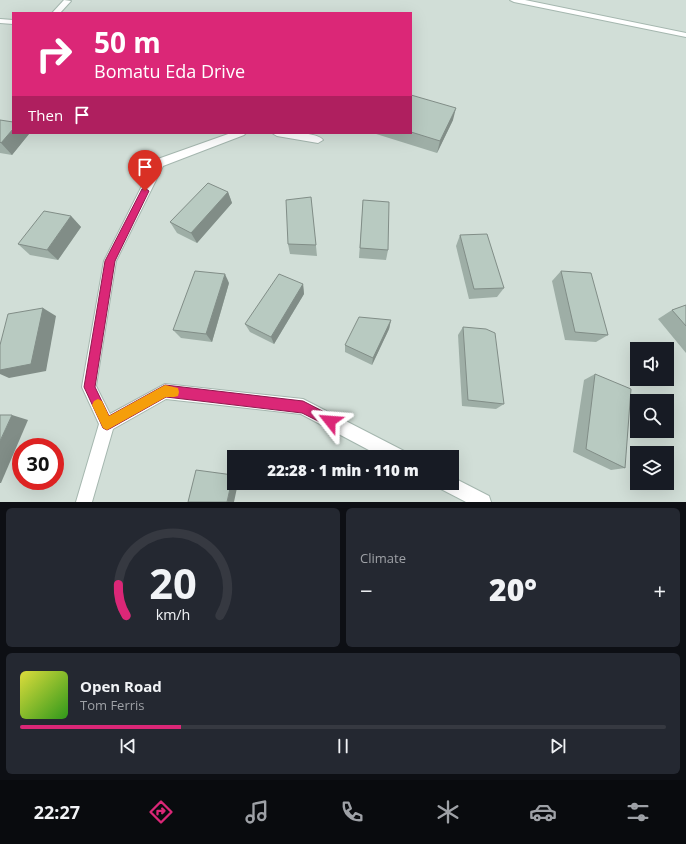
<!DOCTYPE html>
<meta charset="utf-8">
<style>
:root{--surface:#171b24;--page:#242831;--text:#f1f3f6;--muted:#9ea1a6;--line:#363941;--accent:#db2777}
body{margin:0;font-family:"Open Sans",sans-serif;background:var(--page);color:var(--text);height:100vh;display:flex;flex-direction:column;font-size:15px;white-space:nowrap}
*{box-sizing:border-box;margin:0}
p{font-size:13px;color:var(--muted)}
.icon{flex:none;width:22px;height:22px;fill:none;stroke:currentColor;stroke-width:2;stroke-linecap:round;stroke-linejoin:round}
.map{position:relative;height:502px;overflow:hidden}
.side{display:flex;flex-direction:column;gap:6px;padding:6px;background:#0d0f14;flex:1}
.side>*{flex:none}
.banner{position:absolute;left:12px;top:12px;width:400px;height:122px;border-radius:0px;box-shadow:0 4px 16px #0002;background:#db2777;color:#fff;overflow:hidden}
.tools{position:absolute;left:630px;top:342px;display:grid;gap:8px}
.tools a{display:grid;place-items:center;width:44px;height:44px;border-radius:0px;background:var(--surface);box-shadow:0 4px 16px #0002;font-size:20px}
.speed{position:absolute;left:12px;top:438px;display:flex;gap:8px;font-size:20px;font-weight:700;text-align:center}
.speed>*{display:grid;place-content:center;width:52px;height:52px;border-radius:50%;background:var(--surface);box-shadow:0 4px 16px #0002;line-height:1}
.speed .limit{border:6px solid #d22;background:#fff;color:#111}
.pin{position:absolute;display:grid;place-items:center;width:34px;height:34px;color:#fff;margin:-41px -17px;border-radius:50% 50% 50% 0;rotate:-45deg;box-shadow:0 0 4px #0007}
.pin .icon{rotate:45deg}
.me{position:absolute;width:44px;margin:-22px;rotate:298deg;stroke-linejoin:round;filter:drop-shadow(0 0 3px #0008)}
.turn{display:flex;align-items:center;gap:14px;height:84px;padding:0 16px;font-size:18px}
.turn .icon{width:52px;height:52px;stroke-width:2.5}
.turn b{display:block;font-size:28px;line-height:34px}
.then{display:flex;align-items:center;height:38px;padding:0 16px;background:#0003;gap:8px;font-size:15px}
.big{font-size:30px;font-weight:800;line-height:1.1}
.side .widget{flex:1;display:flex;flex-direction:column;justify-content:center;gap:6px;min-width:0;padding:0 14px;border-radius:6px;background:var(--page)}
.side .dial{align-items:center;gap:0}
.dial svg{height:104px;overflow:visible;fill:none;stroke:var(--line);stroke-width:7;stroke-linecap:round;text-anchor:middle}
.dial text{fill:var(--text);stroke:none}
.song{display:flex;align-items:center;gap:12px}
.cover{width:48px;height:48px;border-radius:6px;background:linear-gradient(135deg,hsl(60 70% 55%),hsl(110 70% 35%))}
.played{height:4px;border-radius:2px;background:linear-gradient(90deg,var(--accent) 25%,var(--line) 25%)}
.keys{display:flex;justify-content:space-around;direction:ltr}
.heat{display:flex;justify-content:space-between;align-items:center;font-size:22px;direction:ltr}
.side .tiles{flex:1;display:grid;gap:6px;grid-template-columns:1fr 1fr}
.widget:last-child{grid-column:span 2}
.trip{position:absolute;left:227px;top:450px;width:232px;height:40px;border-radius:0px;background:var(--surface);box-shadow:0 4px 16px #0002;font-weight:800;line-height:40px;text-align:center}
.tabs{display:flex;height:64px;justify-content:space-around;align-items:center;background:#090b0e;color:var(--muted)}
.tabs .icon{width:28px;height:28px}
.tabs .on{color:var(--accent)}
.tabs b{font-size:18px;color:var(--text)}
.map>svg:first-child{display:block}
.built{fill:#d1ded7;fill-rule:evenodd}
.lines{fill:none;stroke-linecap:round;stroke-linejoin:round}
.minor-casing{stroke:#a5b7af;stroke-width:2}
.minor{fill:#fff;fill-rule:evenodd}
.wall{fill:#9eaea6}
.shaded-wall{fill:#818d87}
.building{fill:#b8cac1;stroke:#818d87}
.route{fill:#db2777;stroke:#8e194d}
.slow{fill:#f59e0b}
</style>
<div class="map">
<svg width="686" height="502" viewBox="0 0 686 502">
<rect width="100%" height="100%" fill="#e3eee8"/>
<!-- built -->
<path class="built" d="M0,0H686V502H0ZM13,13H411V133H13ZM637,349H667V379H637ZM637,401H667V431H637ZM21,447H55V481H21ZM637,453H667V483H637ZM234,457H452V483H234Z"/>
<g class="lines">
<defs>
<g id="minor">
<path d="M64,0L71,1L60,13H52Z"/>
<path d="M510,0H525L686,33V37L514,2Z"/>
<path d="M0,19L13,20V24L0,23Z"/>
<path d="M231,133H246L244,135L163,166L116,261L96,386L110,414L165,384L303,399L404,451L406,457H382L301,414L166,399L113,429L92,502H76L99,424L82,387L104,261L155,160Z"/>
<path d="M272,133C283,133 316,131 323,140L318,143L277,136Z"/>
<path d="M452,477L489,496L491,502H466L441,489L439,483H452Z"/>
</g>
</defs>
<!-- minor casing -->
<use href="#minor" class="minor-casing"/>
<!-- minor -->
<use href="#minor" class="minor"/>
</g>
<!-- wall -->
<g class="wall">
<path d="M411,95L453,120L437,153L373,133H411Z"/>
<path d="M0,120L29,134L12,155L0,153Z"/>
<path d="M228,192L232,203L197,243L177,233L170,222Z"/>
<path d="M311,197L317,256L290,254L288,244Z"/>
<path d="M363,200L388,250L386,260L359,258Z"/>
<path d="M71,216L81,227L58,260L30,255L18,244Z"/>
<path d="M460,235L504,288L497,297L469,299L456,246Z"/>
<path d="M561,271L608,335L596,342L565,340L552,281Z"/>
<path d="M229,283L212,342L181,338L173,330Z"/>
<path d="M303,284L304,294L274,344L250,332L245,324Z"/>
<path d="M686,305V353L658,319L672,310Z"/>
<path d="M391,320L389,329L372,365L345,352V345Z"/>
<path d="M463,327L504,404L496,409L462,406L458,335Z"/>
<path d="M595,374L625,468L611,470L573,452L584,380Z"/>
</g>
<!-- shaded-wall -->
<g class="shaded-wall">
<path d="M456,108L453,120L437,153L440,141Z"/>
<path d="M13,129V133H28L29,134L12,155L1,143Z"/>
<path d="M228,192L232,203L197,243L191,233Z"/>
<path d="M71,216L81,227L58,260L47,250Z"/>
<path d="M225,274L229,283L212,342L206,334Z"/>
<path d="M303,284L304,294L274,344L271,337Z"/>
<path d="M43,308L56,316L46,371L9,378L0,374V370Z"/>
<path d="M391,320L389,329L372,365L373,358Z"/>
<path d="M12,415L28,420L1,483H0V441Z"/>
<path d="M233,475H234V483H238L234,502H227Z"/>
</g>
<!-- building -->
<g class="building">
<path d="M411,95L456,108L440,141L411,132Z"/>
<path d="M0,120L13,122V129L1,143L0,142Z"/>
<path d="M208,183L228,192L191,233L170,222Z"/>
<path d="M311,197L316,245L288,244L286,200Z"/>
<path d="M363,200L389,202L388,250L360,248Z"/>
<path d="M44,211L71,216L47,250L18,244Z"/>
<path d="M487,234L504,288L474,289L460,235Z"/>
<path d="M195,271L225,274L206,334L173,330Z"/>
<path d="M561,271L591,273L608,335L575,332Z"/>
<path d="M279,274L303,284L271,337L245,324Z"/>
<path d="M686,305V326L672,310Z"/>
<path d="M43,308L31,364L0,370V345L8,314Z"/>
<path d="M359,317L391,320L373,358L345,345Z"/>
<path d="M463,327L486,329L495,333L504,404L468,400Z"/>
<path d="M595,374L631,389L625,468L586,449Z"/>
<path d="M0,415H12L0,441Z"/>
<path d="M196,470L233,475L227,502H188Z"/>
</g>
<!-- route -->
<path class="route" d="M145,188L149,191L115,261L95,387L109,416L165,385L303,401L334,417L336,421L334,425L330,427L302,413L166,397L111,428L107,430L103,428L84,387L105,261L142,189Z"/>
<!-- slow -->
<path class="slow" d="M165,385L178,388L179,392L178,396L174,397H166L107,430L103,428L92,405L94,401L98,399L102,401L109,416Z"/>
</svg>
<div class="tools">
<a><svg class="icon" aria-label="sound" viewBox="0 0 24 24"><path d="M4 9h4l5-4v14l-5-4H4zM17 9q2 3 0 6"/></svg></a>
<a><svg class="icon" aria-label="search" viewBox="0 0 24 24"><circle cx="10" cy="10" r="6"/><path d="M15 15l6 6"/></svg></a>
<a><svg class="icon" aria-label="layers" viewBox="0 0 24 24"><path d="M12 4l9 5-9 5-9-5zM3 14l9 5 9-5"/></svg></a>
</div>
<div class="speed"><div class="limit">30</div></div>
<div class="pin" style="left:145px;top:191px;background:#d93025"><svg class="icon" aria-label="arrive" viewBox="0 0 24 24"><path d="M6 21V4h12l-3 4 3 4H6"/></svg></div>
<svg class="me" style="left:330px;top:421px" viewBox="-20 -20 40 40"><path d="M0-17L14 15 0 8-14 15z" fill="#db2777" stroke="#fff" stroke-width="4"/></svg>
<div class="trip">22:28 · 1 min · 110 m</div>
<div class="banner">
<div class="turn"><svg class="icon" aria-label="right" viewBox="0 0 24 24"><path d="M7 20v-9h11M14 6l5 5-5 5"/></svg><div><b>50 m</b>Bomatu Eda Drive</div></div>
<div class="then">Then<svg class="icon" aria-label="arrive" viewBox="0 0 24 24"><path d="M6 21V4h12l-3 4 3 4H6"/></svg></div>
</div>
</div>
<section class="side">
<div class="tiles">
<div class="widget dial"><svg viewBox="0 0 100 80">
<path d="M14 69A42 42 0 1 1 86 69"/>
<path d="M14 69A42 42 0 0 1 8 45" stroke="#db2777"/>
<text x="50" y="56" font-size="32" font-weight="700">20</text>
<text x="50" y="72" font-size="11">km/h</text>
</svg></div>
<div class="widget"><p>Climate</p>
<div class="heat"><a>−</a><b class="big">20°</b><a>+</a></div>
</div>
<div class="widget">
<div class="song"><i class="cover"></i><div><b>Open Road</b><p>Tom Ferris</p></div></div>
<div class="played"></div>
<div class="keys"><svg class="icon" aria-label="previous" viewBox="0 0 24 24"><path d="M18 5L8 12l10 7zM5 5v14"/></svg><svg class="icon" aria-label="pause" viewBox="0 0 24 24"><path d="M8 5v14M16 5v14"/></svg><svg class="icon" aria-label="next" viewBox="0 0 24 24"><path d="M6 5l10 7-10 7zM19 5v14"/></svg></div>
</div>
</div>
</section>
<nav class="tabs">
<b>22:27</b>
<svg class="icon on" aria-label="directions" viewBox="0 0 24 24"><path d="M12 3l9 9-9 9-9-9zM9 14v-3h6M13 9l2 2-2 2"/></svg>
<svg class="icon" aria-label="music" viewBox="0 0 24 24"><path d="M9 18V5l10-2v13"/><circle cx="6" cy="18" r="3"/><circle cx="16" cy="16" r="3"/></svg>
<svg class="icon" aria-label="phone" viewBox="0 0 24 24"><path d="M5 4h4l2 5-3 2q2 4 5 5l2-3 5 2v4C11 20 4 13 5 4z"/></svg>
<svg class="icon" aria-label="climate" viewBox="0 0 24 24"><path d="M12 3v18M4 7l16 10M4 17L20 7"/></svg>
<svg class="icon" aria-label="car" viewBox="0 0 24 24"><path d="M5 17H2v-5l4-1 3-4h7l3 4 3 1v5h-3M9 17h6M6 11h13"/><circle cx="7" cy="17" r="2"/><circle cx="17" cy="17" r="2"/></svg>
<svg class="icon" aria-label="filters" viewBox="0 0 24 24"><path d="M4 7h16M4 17h16"/><circle cx="9" cy="7" r="2"/><circle cx="15" cy="17" r="2"/></svg>
</nav>
